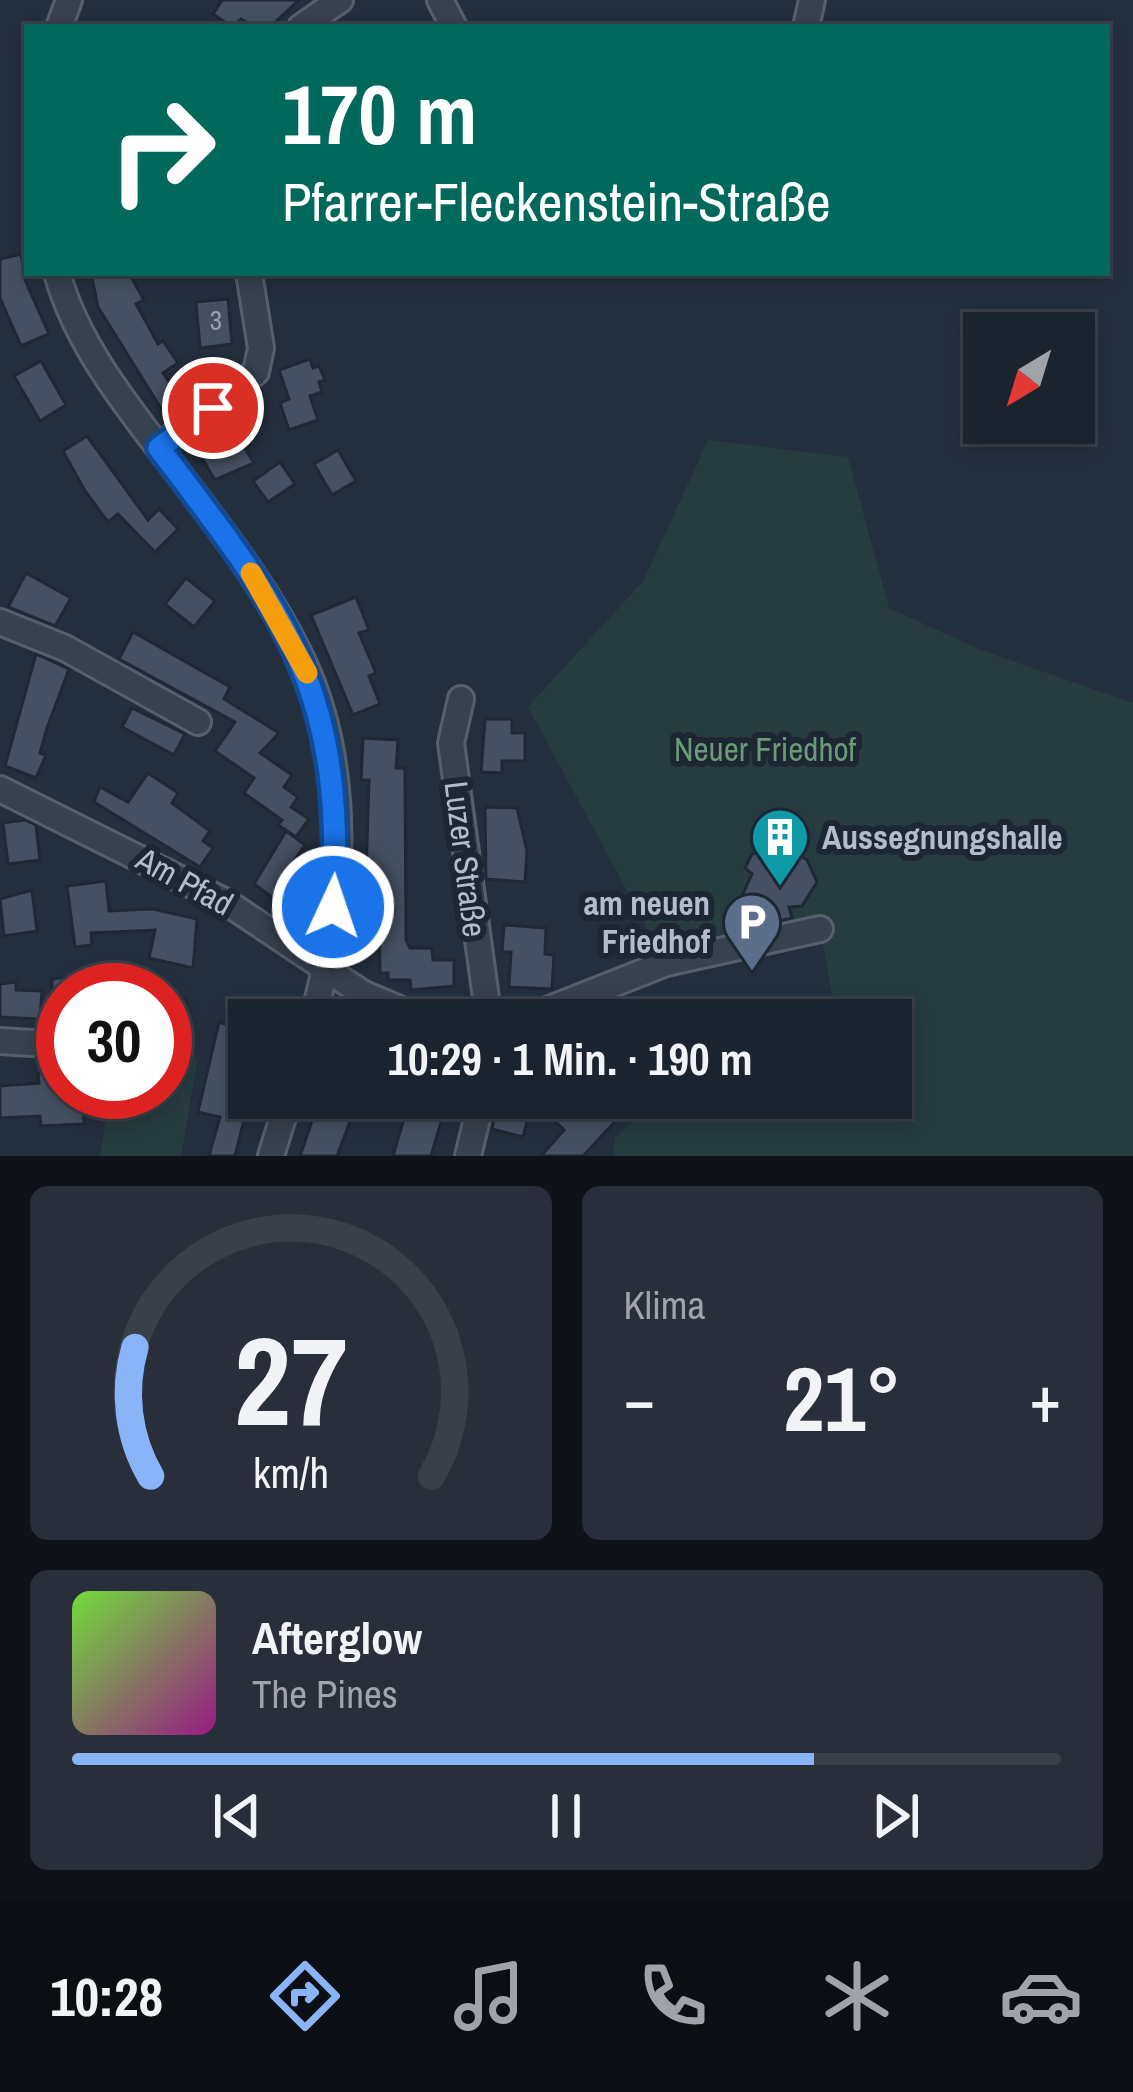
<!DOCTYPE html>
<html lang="de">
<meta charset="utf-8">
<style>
:root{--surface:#1b232e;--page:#282f3a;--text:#f1f3f6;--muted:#a0a4aa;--line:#39404a;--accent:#8ab4f8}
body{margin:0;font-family:"Archivo Narrow",sans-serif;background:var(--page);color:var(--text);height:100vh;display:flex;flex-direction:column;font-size:45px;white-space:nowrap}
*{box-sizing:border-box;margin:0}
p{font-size:39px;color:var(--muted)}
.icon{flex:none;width:66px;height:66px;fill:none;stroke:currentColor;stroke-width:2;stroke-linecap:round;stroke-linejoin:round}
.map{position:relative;height:1156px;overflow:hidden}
.details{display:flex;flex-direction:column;gap:30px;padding:30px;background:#0f1319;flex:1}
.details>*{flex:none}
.guide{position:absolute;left:24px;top:24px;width:1086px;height:252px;border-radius:0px;box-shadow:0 6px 18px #0003,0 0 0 3px var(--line);background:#00695c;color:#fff;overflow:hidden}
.needle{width:78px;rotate:218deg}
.controls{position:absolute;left:963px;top:312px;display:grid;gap:24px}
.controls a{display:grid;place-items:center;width:132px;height:132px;border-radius:0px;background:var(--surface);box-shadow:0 6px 18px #0003,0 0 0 3px var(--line);font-size:60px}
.speed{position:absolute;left:36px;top:963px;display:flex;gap:24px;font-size:60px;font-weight:700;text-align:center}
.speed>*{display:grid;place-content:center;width:156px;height:156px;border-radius:50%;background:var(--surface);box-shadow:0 6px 18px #0003,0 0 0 3px var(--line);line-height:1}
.speed .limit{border:18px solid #d22;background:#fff;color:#111}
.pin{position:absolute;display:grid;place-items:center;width:102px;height:102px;color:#fff;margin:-51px;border:6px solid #fff;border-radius:50%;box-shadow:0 3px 12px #0007}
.me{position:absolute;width:132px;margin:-66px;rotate:3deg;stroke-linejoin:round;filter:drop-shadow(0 0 9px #0008)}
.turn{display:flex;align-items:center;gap:42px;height:252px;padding:0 60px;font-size:54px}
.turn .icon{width:156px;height:156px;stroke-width:2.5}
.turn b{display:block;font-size:84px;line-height:102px}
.big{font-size:90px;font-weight:700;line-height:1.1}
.details .widget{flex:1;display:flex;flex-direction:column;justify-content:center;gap:18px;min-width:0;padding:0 42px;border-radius:18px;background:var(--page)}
.details .dial{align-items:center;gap:0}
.dial svg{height:312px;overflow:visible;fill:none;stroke:var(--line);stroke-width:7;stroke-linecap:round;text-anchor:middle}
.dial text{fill:var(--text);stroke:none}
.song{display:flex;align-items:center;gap:36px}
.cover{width:144px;height:144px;border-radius:18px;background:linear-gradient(135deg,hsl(100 70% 55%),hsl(310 70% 35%))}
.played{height:12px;border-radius:6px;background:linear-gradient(90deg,var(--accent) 75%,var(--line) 75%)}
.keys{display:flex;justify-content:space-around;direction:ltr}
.heat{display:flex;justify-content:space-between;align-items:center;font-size:66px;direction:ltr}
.details .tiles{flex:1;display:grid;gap:30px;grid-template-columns:1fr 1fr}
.widget:last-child{grid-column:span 2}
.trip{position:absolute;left:228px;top:999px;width:684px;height:120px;border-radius:0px;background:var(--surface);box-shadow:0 6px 18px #0003,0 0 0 3px var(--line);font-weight:700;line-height:120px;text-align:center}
.dock{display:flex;height:192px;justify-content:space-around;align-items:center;background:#0b0e12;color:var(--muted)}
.dock .icon{width:84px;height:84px}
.dock .selected{color:var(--accent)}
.dock b{font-size:54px;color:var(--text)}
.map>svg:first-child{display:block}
.green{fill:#263c3f}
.building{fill:#455162;stroke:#1f2835;stroke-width:3}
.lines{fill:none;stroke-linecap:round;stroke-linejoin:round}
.minor-casing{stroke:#565f6c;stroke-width:30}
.minor{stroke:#38414e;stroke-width:24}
.route-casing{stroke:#114b97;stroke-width:30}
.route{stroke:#1a73e8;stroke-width:21}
.slow{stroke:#f59e0b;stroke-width:21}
.labels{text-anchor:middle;stroke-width:12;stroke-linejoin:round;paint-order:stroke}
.number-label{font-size:27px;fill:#98a1af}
.park-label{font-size:33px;fill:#6b9a76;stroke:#1d2633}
.poi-label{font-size:33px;font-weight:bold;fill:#b4bcc9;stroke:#1d2633;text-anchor:start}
.street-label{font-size:33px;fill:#b4bcc9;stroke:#1d2633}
</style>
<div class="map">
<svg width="1133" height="1156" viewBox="0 0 1133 1156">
<rect width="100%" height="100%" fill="#242f3e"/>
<!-- green -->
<g class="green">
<path d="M708,440L848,457L889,608L981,650L1133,703V1156H613L615,1138L657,1098H891V1020H837L820,929L666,963L528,707L644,580Z"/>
<path d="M198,1057L181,1156H100L111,1092H165V1059Z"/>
</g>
<!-- building -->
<g class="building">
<path d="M222,0H299L270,27H253L241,19L232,27L213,14Z"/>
<path d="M21,254L25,280L49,334L21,346L0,298V259Z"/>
<path d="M91,273H129L144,300L136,304L158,344L163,341L178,363L163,373L180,398L162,410L98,307Z"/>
<path d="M228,299L232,344L200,348L196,302Z"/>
<path d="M310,359L313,368L319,366L325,380L319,382L322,392L310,396L318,420L289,430L280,403L289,399L279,370Z"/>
<path d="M41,361L66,405L40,421L14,376Z"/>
<path d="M87,436L148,520L159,509L178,529L155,552L118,514L108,522L85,491L63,451Z"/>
<path d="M218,436L222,444L237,436L254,463L215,480L197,450Z"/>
<path d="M338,450L356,481L332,495L314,464Z"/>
<path d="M280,462L295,484L268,502L253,481Z"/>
<path d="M26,573L71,598L55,626L8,607Z"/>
<path d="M186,578L215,601L194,627L165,604Z"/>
<path d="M356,597L369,630L359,633L376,673L369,676L380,704L353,715L311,615Z"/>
<path d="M133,632L230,687L224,699L279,733L260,753L292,775L284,787L298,797L291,807L309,819L296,837L278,825L282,820L244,793L254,778L215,751L235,722L119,659Z"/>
<path d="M36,654L69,669L47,728L40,753L46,755L36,778L5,766Z"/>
<path d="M132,708L185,734L174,755L122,727Z"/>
<path d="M485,719H512V733H525V761H502V773L481,772Z"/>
<path d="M363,738L398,740L396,768H405L406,940L410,948H432L433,960H454V986L411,990L410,980H388V973H380L379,916H372V873H366L369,780H361Z"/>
<path d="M148,773L178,793L172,803L210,831L203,841L213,848L200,867L94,802L100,787L128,802Z"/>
<path d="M485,807L517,808L527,851L525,882L486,879Z"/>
<path d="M25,820L36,825L40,860L8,864L3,823Z"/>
<path d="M286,831L305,845L292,864L306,874L284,906L254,884Z"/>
<path d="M787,847L807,860L817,882L802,906L789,907L792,918L774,922L761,918L743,894L752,874L745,868L752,854Z"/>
<path d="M106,881L109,911L153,909L197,919L193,968L149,958L155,930L91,933L92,945L75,947L67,886Z"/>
<path d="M32,890L37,931L4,936L0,899Z"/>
<path d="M504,925L546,928L545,954L554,955L552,989L509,987L511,952H502Z"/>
<path d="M110,973L112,990H52V979Z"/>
<path d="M16,982V990L42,991L40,1019L0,1017V984Z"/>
<path d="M165,1000H186L185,1044L165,1043Z"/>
<path d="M219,1022L249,1031V1067L240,1064L227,1112L245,1116L235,1156H209L220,1117L198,1112Z"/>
<path d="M63,1073V1092H82L84,1124L41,1126L40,1116L0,1118V1086L39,1083L38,1074Z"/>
<path d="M307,1098H359L337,1156H300L312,1121L300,1118Z"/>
<path d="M498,1098L531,1107L523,1137L492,1129Z"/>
<path d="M594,1098H637L583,1156H541L564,1130L544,1110L575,1119Z"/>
<path d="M407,1108L442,1119L431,1156H393Z"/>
</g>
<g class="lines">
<defs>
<g id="minor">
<path d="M440,0L454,27"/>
<path d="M59,27L69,0"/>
<path d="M301,27L340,0"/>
<path d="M806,27L812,0"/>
<path d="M57,273C77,346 130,410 175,469C221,530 269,590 302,660C353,767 345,909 312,1020"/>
<path d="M159,447L256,372L261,348L249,273"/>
<path d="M0,622L65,648L198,722"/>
<path d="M461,699L451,743L489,1020"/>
<path d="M0,789L226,902L362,993L425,1020"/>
<path d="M522,1020L666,963L820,929"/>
<path d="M0,1041L63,1045"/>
<path d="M271,1156L289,1098"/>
<path d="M468,1156L482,1098"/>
</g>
</defs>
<!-- minor casing -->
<use href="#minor" class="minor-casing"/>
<!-- minor -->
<use href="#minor" class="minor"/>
</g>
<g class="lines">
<defs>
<path id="route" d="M213,408L159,448C285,614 346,688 333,907"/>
</defs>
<!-- route casing -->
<use href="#route" class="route-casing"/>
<!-- route -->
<use href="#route" class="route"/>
<!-- slow -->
<path class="slow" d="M251,573L307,673"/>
</g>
<!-- icons -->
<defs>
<symbol id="building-pin" viewBox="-11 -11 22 30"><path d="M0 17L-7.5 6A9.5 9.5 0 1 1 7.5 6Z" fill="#0f9aa8" stroke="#1d2633"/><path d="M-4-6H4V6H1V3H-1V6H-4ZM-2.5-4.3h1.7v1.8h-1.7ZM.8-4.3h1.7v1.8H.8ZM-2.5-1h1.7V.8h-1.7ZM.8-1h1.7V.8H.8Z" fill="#fff"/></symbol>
<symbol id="parking-pin" viewBox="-11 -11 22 30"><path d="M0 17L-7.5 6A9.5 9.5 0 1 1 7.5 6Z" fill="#5c6f8a" stroke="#1d2633"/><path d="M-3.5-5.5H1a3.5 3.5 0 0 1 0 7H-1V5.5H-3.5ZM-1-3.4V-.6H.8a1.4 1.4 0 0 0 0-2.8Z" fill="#fff"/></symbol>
</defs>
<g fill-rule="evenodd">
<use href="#building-pin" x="747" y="804" width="66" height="90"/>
<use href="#parking-pin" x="719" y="889" width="66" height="90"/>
</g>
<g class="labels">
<!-- number labels -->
<g class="number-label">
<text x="216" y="330">3</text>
</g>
<!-- park labels -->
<g class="park-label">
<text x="765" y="761">Neuer Friedhof</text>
</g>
<!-- poi labels -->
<g class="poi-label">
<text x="822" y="849">Aussegnungshalle</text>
<text x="710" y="915" text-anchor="end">am neuen<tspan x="710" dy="38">Friedhof</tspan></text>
</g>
<!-- street labels -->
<g class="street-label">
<text transform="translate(466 859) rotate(83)" y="12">Luzer Straße</text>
<text transform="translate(185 881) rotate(29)" y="12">Am Pfad</text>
</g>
</g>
</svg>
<div class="controls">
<a><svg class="needle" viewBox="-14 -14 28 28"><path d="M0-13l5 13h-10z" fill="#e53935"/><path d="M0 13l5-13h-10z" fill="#a0a4aa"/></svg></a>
</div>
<div class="speed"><div class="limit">30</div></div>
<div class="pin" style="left:213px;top:408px;background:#d93025"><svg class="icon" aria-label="arrive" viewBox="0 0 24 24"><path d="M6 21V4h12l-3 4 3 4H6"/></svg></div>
<svg class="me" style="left:333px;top:907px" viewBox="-20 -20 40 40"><circle r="17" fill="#1a73e8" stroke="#fff" stroke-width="3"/><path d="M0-11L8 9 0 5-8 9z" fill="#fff"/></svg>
<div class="trip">10:29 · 1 Min. · 190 m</div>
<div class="guide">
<div class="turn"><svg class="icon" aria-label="right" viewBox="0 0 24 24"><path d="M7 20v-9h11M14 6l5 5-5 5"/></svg><div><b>170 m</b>Pfarrer-Fleckenstein-Straße</div></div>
</div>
</div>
<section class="details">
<div class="tiles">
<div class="widget dial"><svg viewBox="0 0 100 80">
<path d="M14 69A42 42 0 1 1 86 69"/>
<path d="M14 69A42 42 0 0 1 10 36" stroke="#8ab4f8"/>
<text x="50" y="56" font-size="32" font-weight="700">27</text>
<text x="50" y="72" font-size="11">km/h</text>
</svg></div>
<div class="widget"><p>Klima</p>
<div class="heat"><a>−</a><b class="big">21°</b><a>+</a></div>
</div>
<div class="widget">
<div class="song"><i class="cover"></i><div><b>Afterglow</b><p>The Pines</p></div></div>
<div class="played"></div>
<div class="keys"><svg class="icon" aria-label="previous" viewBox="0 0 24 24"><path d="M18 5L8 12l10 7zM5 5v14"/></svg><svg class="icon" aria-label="pause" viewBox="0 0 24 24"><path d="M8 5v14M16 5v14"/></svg><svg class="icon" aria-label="next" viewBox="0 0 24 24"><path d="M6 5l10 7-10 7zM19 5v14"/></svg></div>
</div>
</div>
</section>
<nav class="dock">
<b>10:28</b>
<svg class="icon selected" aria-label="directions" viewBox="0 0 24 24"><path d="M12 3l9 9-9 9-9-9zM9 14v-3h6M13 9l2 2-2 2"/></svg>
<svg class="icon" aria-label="music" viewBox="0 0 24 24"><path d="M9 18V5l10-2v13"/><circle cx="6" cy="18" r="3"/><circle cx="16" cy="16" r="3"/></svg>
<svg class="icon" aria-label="phone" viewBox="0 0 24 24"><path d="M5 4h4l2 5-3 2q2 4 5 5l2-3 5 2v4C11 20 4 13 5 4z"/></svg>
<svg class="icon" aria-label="climate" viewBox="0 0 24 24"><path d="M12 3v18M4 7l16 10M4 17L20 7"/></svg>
<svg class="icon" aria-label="car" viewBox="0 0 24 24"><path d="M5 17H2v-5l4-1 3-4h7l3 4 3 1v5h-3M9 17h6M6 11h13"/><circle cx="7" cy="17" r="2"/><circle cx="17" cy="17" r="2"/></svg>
</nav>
